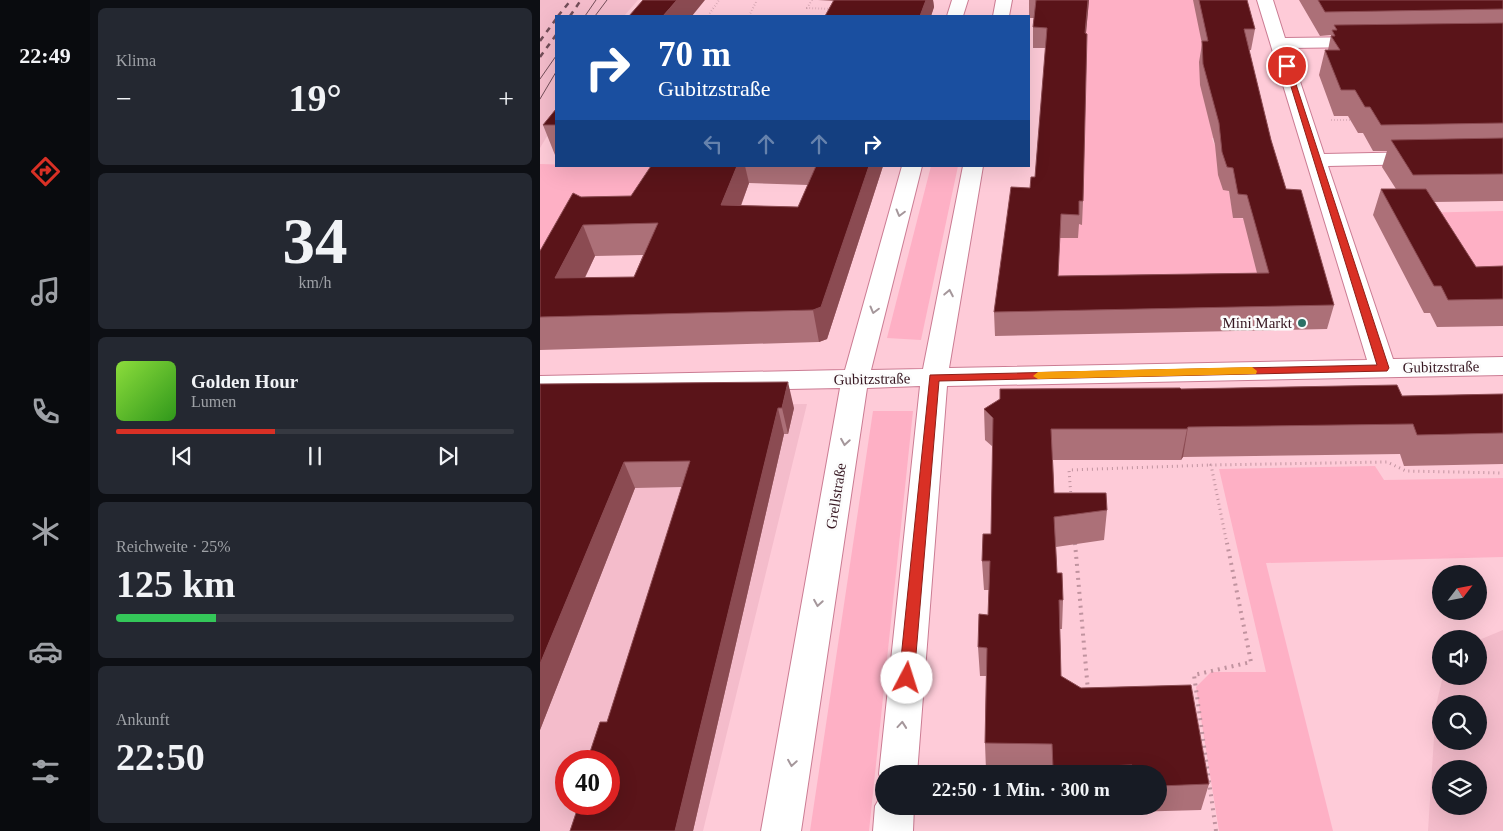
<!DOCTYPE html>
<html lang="de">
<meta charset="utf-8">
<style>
:root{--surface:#171b24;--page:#242831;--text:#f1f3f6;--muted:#9ea1a6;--line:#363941;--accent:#d93025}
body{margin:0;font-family:"Times New Roman",serif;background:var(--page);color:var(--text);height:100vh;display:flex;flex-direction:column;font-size:19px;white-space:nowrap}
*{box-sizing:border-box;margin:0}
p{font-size:16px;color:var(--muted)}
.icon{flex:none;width:28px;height:28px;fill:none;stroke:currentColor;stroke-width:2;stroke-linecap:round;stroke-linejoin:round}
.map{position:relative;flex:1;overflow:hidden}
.drawer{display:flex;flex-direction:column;gap:8px;padding:8px;background:#0d0f14;width:450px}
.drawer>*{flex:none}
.top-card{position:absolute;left:15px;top:15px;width:475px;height:152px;border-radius:0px;box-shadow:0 5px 20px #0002;background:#1a4fa0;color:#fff;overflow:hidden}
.needle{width:32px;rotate:58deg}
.buttons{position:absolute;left:892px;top:565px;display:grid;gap:10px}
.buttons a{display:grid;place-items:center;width:55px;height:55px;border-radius:50%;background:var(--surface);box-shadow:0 5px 20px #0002;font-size:25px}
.speed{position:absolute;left:15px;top:750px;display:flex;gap:10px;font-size:25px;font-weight:700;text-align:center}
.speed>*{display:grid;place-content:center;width:65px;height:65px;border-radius:50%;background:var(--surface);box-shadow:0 5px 20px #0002;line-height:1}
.speed .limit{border:8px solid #d22;background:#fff;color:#111}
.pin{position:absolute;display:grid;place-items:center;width:42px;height:42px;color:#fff;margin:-21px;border:2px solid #fff;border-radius:50%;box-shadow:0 1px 5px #0007}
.me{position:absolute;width:55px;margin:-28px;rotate:5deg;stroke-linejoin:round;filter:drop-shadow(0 0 4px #0008)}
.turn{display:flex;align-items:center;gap:18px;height:105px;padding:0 20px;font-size:22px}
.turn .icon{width:65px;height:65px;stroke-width:2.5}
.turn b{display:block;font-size:35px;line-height:42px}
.lanes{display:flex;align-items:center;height:48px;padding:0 20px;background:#0003;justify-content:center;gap:25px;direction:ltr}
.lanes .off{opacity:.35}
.big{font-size:38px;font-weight:800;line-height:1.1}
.drawer .widget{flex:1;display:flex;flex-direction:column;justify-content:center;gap:8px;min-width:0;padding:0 18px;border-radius:8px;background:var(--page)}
.drawer .dial{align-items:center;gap:0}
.dial b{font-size:65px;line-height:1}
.song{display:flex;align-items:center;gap:15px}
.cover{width:60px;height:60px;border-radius:8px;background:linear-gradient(135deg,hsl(90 70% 55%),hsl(110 70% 35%))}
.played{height:5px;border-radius:2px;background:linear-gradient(90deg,var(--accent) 40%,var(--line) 40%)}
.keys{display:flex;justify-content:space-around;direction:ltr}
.heat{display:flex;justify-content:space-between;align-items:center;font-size:28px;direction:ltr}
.charge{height:8px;border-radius:4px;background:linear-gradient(90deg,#34c759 25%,var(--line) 0)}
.trip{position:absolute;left:335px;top:765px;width:292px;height:50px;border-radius:25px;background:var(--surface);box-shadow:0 5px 20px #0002;font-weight:800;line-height:50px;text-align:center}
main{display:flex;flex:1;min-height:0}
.dock{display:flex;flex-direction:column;width:90px;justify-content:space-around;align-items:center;background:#090b0e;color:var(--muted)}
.dock .icon{width:35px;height:35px}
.dock .selected{color:var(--accent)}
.dock b{font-size:22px;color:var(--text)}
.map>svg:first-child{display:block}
.built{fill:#f4bccb;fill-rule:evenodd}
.green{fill:#feb0c5}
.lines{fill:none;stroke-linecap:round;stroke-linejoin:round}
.minor-casing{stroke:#cb7c93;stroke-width:2}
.path-far2{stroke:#c0939f;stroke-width:2;stroke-dasharray:0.5 2.5;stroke-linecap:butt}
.path-far1{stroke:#c0939f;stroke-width:3;stroke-dasharray:1 4;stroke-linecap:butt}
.path{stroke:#c0939f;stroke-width:4;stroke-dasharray:2 5;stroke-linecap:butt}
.minor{fill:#fff;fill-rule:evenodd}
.tram{stroke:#724d58;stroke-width:1}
.rail{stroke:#724d58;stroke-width:2.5;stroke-dasharray:5.5 5.5;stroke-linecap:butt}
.wall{fill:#ac7078;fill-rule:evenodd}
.shaded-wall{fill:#8b4b52}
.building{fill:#5a1419;stroke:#8b4b52;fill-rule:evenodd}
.oneway{stroke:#a5979b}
.route{fill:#d93025;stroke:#8d1f18}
.slow{fill:#f59e0b}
.poi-dot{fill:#2b7166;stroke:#fcfcfc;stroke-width:2}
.labels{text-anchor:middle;stroke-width:5;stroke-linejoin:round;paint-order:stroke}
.poi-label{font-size:15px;fill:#361721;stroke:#fcfcfc;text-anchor:end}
.street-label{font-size:15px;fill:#361721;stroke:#fcfcfc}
</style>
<main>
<nav class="dock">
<b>22:49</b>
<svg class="icon selected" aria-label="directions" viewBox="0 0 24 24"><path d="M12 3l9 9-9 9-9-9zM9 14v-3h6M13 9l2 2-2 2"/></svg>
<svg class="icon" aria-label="music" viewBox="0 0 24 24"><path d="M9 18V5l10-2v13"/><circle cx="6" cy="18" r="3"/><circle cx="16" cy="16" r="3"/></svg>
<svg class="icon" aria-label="phone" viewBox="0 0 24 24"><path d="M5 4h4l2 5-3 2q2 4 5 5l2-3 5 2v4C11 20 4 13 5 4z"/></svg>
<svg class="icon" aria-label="climate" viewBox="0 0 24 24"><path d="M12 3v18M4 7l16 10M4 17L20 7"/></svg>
<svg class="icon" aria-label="car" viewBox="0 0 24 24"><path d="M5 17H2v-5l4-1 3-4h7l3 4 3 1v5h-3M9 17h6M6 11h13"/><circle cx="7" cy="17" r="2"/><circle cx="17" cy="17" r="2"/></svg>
<svg class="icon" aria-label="filters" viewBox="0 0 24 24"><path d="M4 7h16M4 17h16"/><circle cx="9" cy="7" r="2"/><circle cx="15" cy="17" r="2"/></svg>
</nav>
<section class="drawer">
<div class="widget"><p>Klima</p>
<div class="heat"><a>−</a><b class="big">19°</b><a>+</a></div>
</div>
<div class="widget dial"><b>34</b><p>km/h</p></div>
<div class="widget">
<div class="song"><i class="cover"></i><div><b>Golden Hour</b><p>Lumen</p></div></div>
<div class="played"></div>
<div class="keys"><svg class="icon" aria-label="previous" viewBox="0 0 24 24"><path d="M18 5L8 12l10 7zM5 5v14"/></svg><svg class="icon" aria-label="pause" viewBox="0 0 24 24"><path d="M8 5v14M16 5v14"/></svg><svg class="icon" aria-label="next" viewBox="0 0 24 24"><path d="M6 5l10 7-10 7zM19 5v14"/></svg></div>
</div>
<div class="widget"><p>Reichweite · 25%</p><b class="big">125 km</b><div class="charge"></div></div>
<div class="widget"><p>Ankunft</p><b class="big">22:50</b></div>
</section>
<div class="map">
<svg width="963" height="831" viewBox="0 0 963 831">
<rect width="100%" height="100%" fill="#fecbd8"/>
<!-- built -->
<g class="built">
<path d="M0,0H98L84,16H16V121L0,148Z"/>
<path d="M267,404L163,831H0V407ZM26,761H69V804H26Z"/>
<path d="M963,630V831H888L896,706L902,680L904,676H939V640ZM901,704H939V741H901ZM901,769H939V806H901Z"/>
</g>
<!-- green -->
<g class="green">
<path d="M521,0H661L679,138H672L674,144L680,145L694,218L713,219L719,279L518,284L520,238L538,224H542Z"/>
<path d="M0,164L139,168L114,207L53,208L0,309Z"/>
<path d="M391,166H418L381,340L347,338Z"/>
<path d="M963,211V281L912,282L871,213Z"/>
<path d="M333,411H373L329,831H270Z"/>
<path d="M835,466L844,480L963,478V557L726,563L793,831H679L656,687L671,672H726L679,469Z"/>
</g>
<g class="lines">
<defs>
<g id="minor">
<path d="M412,0H428L423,16H407Z"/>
<path d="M456,0H472L469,16H453Z"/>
<path d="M717,0H733L745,38L826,37L832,39L834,42L832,45L826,47L749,48L784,154L882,152L889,154L892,158L889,162L882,164L788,166L853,359L963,357V375L407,386L377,774H344V785L339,774L380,386L327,388L261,831H221L300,388L0,394V376L305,370L362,166H382L331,370L383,369L423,166H443L409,368L827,360Z"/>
<path d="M344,791V806H374L373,831H333L335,806Z"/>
</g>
</defs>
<!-- minor casing -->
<use href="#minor" class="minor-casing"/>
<!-- path-far2 -->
<g class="path-far2">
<path d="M272,0L267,8L292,9"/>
<path d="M168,16L179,0"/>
<path d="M209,16L217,0"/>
<path d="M791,120H812"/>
</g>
<!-- path-far1 -->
<g class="path-far1">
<path d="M531,497L529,470L671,465"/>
<path d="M535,541V544"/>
<path d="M687,544L671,465L847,462L866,471L963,473"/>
</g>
<!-- path -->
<g class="path">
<path d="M535,543L548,691"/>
<path d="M676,831L654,675L711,662L687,543"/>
</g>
<!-- minor -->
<use href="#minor" class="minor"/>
<!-- tram -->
<g class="tram">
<path d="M45,16L56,0"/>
<path d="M55,16L67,0"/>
<path d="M0,79L16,56"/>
<path d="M0,99L16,72"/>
</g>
<!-- rail -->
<g class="rail">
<path d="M18,16L31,0"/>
<path d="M30,16L41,0"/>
<path d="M0,41L16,19"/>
<path d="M0,57L16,35"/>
</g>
</g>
<!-- wall -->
<g class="wall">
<path d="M278,0H393L394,7L391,16H285L293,1Z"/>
<path d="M489,0H549L546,33L543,201L542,225L539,224L538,238H520L518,276L717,273L703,218H693L689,191L683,190L678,175L675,145L660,85L659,62L662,44L653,0H707L715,29L711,50H709L731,140L746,189L794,305L787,329L455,336L454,312L490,188L495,177L506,48H493V27L494,18H489Z"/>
<path d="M759,0H963V201L894,202L936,267L963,266V326L897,327L890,313H884L833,215L841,189H856L842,167L847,151H833L823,133H818L808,116H794L779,75L785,50H788L791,35L780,36Z"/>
<path d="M16,109V155H15L3,125Z"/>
<path d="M111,166H343L287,339L279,342L0,350V251L41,197L91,196ZM209,183L268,185L258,207L201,206ZM103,255L94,277L45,278L55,256Z"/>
<path d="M0,384L254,408L248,434H244L153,831H30L67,722L142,487L95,488L0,730Z"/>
<path d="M641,389L862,396L963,394V464L864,466L860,454L643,457L641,460H513L514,493L567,510L564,540L516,547L517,573L523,600L522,629H520L521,676L669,784L661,810L589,812L588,806H619V774H511V771L446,770L445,743L446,676H440L438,647L448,615L449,590H444L442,561L451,534L453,447L445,440L444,409Z"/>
</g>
<!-- shaded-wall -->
<g class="shaded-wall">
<path d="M137,0H165L152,16H123Z"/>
<path d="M386,0H393L394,7L391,16H380Z"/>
<path d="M548,0H549L544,54L545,33Z"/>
<path d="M197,166H205L209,183L189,237L181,205Z"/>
<path d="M329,166H343L287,339L279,342L273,310Z"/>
<path d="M43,225L55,256L29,310L15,278Z"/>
<path d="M248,382L254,408L248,434L242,408Z"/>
<path d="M238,408L244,434L153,831H135Z"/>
<path d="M648,427L643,457L641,460L647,429Z"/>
<path d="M84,462L95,488L0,730V664Z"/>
</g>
<!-- building -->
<g class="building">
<path d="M103,0H137L123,16H89Z"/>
<path d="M294,0H386L380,16H285Z"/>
<path d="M496,0H548L545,33L547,34L543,201H539V215L521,214L518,276L729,273L707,195L698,194L693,168L687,167L682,152L679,123L663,64L662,41H668L659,0H707L715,29H704L731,140L746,189L761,190L794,305L454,312L471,187L490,188L491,177H495L507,28L493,27Z"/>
<path d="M778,0H963V9L785,12Z"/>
<path d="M963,23V123L841,125L830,107H825L815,90H801L785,50H800L791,36H795L792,30H797L794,25Z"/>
<path d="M16,109V125H3Z"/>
<path d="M963,138V174L873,175L851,140Z"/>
<path d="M111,166H197L181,205L258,207L276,166H329L281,307L273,310L0,317V251L33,193L41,197L91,196ZM118,223L94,277L15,278L43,225Z"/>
<path d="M841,189H886L936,267L963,266V299L908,300L901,286H894Z"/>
<path d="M248,382L242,408H238L135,831H30L39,804H69V761H47L60,722H67L150,461L84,462L0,664V384Z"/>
<path d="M857,385L862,396L963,394V433L877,435L873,424L648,427L647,429H511L514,493H566L567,510L514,517L517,573H522L523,600H519L521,676L541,688L651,685L669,784L619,786V774H593L592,765L513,768L512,744L445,743L447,648L438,647L439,614L448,615L450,561H442L443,534H451L453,418L444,409L460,399V389L640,388L641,389Z"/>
</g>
<!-- one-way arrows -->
<defs><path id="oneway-chevron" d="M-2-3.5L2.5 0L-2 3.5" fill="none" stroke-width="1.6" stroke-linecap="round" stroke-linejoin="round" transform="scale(1.25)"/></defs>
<g class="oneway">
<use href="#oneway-chevron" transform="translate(360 213) rotate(105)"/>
<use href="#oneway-chevron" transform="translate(409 293) rotate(-79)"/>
<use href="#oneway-chevron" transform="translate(334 310) rotate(105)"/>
<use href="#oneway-chevron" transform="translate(305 442) rotate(99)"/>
<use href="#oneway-chevron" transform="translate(278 603) rotate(99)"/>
<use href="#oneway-chevron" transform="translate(362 725) rotate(-85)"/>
<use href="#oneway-chevron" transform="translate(252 763) rotate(99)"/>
</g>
<!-- route -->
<path class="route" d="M744,64L750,66L849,368L847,371L399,381L374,678L372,683L367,684L362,683L359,678L390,375L837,365Z"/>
<!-- slow -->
<path class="slow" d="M712,367L717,371L716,374L498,379L493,376L498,372Z"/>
<!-- markers -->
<circle class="poi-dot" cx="762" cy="323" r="5"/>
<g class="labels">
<!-- poi labels -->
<g class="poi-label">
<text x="752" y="328">Mini Markt</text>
</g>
<!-- street labels -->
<g class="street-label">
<text transform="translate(901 367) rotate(-1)" y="5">Gubitzstraße</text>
<text transform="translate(332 379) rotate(-1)" y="5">Gubitzstraße</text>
<text transform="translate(296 496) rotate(-81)" y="5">Grellstraße</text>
</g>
</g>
</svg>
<div class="buttons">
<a><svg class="needle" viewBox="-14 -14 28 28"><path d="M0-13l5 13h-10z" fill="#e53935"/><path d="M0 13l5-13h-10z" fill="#9ea1a6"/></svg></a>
<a><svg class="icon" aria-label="sound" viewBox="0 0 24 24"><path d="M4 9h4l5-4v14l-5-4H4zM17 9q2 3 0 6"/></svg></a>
<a><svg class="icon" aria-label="search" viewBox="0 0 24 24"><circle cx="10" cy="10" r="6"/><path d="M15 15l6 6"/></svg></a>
<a><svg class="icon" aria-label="layers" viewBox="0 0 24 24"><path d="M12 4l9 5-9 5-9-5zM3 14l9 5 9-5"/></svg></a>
</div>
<div class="speed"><div class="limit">40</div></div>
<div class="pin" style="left:747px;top:66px;background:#d93025"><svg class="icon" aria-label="arrive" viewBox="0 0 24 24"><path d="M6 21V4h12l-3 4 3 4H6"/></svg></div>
<svg class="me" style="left:367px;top:678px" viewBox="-20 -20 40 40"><circle r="19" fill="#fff"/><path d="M0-13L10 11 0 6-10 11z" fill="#d93025"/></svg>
<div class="trip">22:50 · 1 Min. · 300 m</div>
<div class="top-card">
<div class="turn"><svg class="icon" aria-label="right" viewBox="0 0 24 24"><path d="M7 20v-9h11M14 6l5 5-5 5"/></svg><div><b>70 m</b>Gubitzstraße</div></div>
<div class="lanes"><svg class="icon off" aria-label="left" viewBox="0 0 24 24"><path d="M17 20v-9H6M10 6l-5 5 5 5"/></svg><svg class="icon off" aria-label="ahead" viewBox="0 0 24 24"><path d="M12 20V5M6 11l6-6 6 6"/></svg><svg class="icon off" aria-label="ahead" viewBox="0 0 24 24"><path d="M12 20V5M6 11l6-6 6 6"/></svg><svg class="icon" aria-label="right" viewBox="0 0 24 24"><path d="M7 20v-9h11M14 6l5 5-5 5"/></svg></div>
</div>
</div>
</main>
